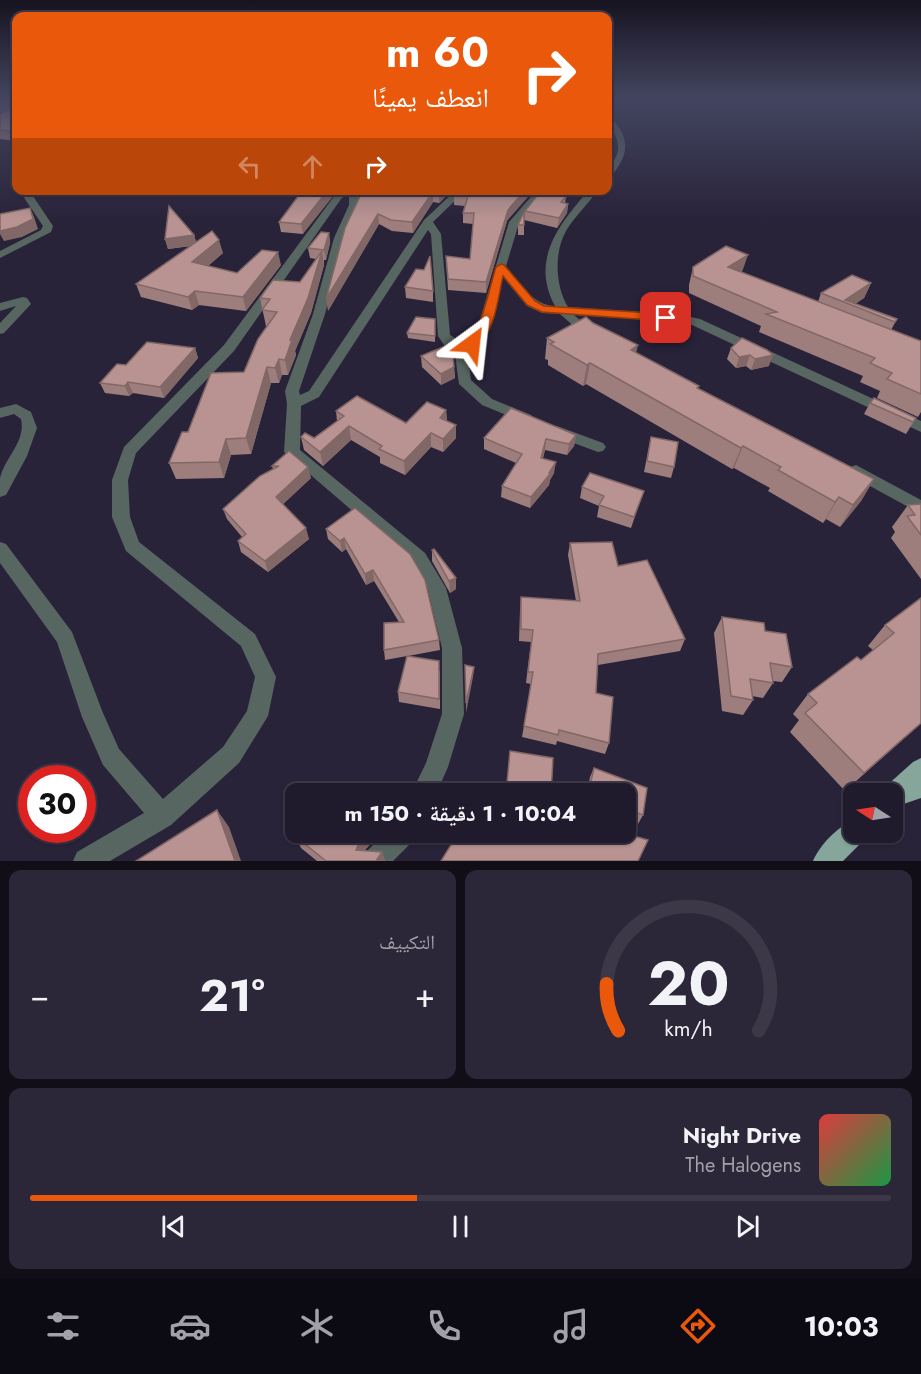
<!DOCTYPE html>
<html lang="ar">
<meta charset="utf-8">
<style>
:root{--surface:#1f1a2c;--page:#2c2738;--text:#f1f3f6;--muted:#a1a1a9;--line:#3c3848;--accent:#ea580c}
body{margin:0;font-family:Jost,"Noto Naskh Arabic",sans-serif;background:var(--page);color:var(--text);direction:rtl;height:100vh;display:flex;flex-direction:column;font-size:22px;white-space:nowrap}
*{box-sizing:border-box;margin:0}
p{font-size:20px;color:var(--muted)}
.icon{flex:none;width:33px;height:33px;fill:none;stroke:currentColor;stroke-width:2;stroke-linecap:round;stroke-linejoin:round}
.map{position:relative;height:861px;overflow:hidden;direction:ltr}
.sheet{display:flex;flex-direction:column;gap:9px;padding:9px;background:#110e18;flex:1}
.sheet>*{flex:none}
.banner{position:absolute;left:12px;top:12px;width:600px;height:183px;border-radius:12px;box-shadow:0 2px 4px #0004,0 0 0 2px var(--line);direction:rtl;background:#ea580c;color:#fff;overflow:hidden}
.needle{width:39px;rotate:282deg}
.buttons{position:absolute;left:843px;top:783px;display:grid;gap:12px}
.buttons a{display:grid;place-items:center;width:60px;height:60px;border-radius:12px;background:var(--surface);box-shadow:0 2px 4px #0004,0 0 0 2px var(--line);font-size:30px}
.speed{position:absolute;left:18px;top:765px;display:flex;gap:12px;font-size:30px;font-weight:700;text-align:center}
.speed>*{display:grid;place-content:center;width:78px;height:78px;border-radius:50%;background:var(--surface);box-shadow:0 2px 4px #0004,0 0 0 2px var(--line);line-height:1}
.speed .limit{border:9px solid #d22;background:#fff;color:#111}
.pin{position:absolute;display:grid;place-items:center;width:51px;height:51px;color:#fff;margin:-26px;border-radius:12px;box-shadow:0 3px 9px #0006}
.me{position:absolute;width:66px;margin:-33px;rotate:30deg;stroke-linejoin:round;filter:drop-shadow(0 0 4px #0008)}
.turn{display:flex;align-items:center;gap:21px;height:126px;padding:0 24px;font-size:27px}
.turn .icon{width:78px;height:78px;stroke-width:2.5}
.turn b{display:block;font-size:42px;line-height:51px}
.lanes{display:flex;align-items:center;height:57px;padding:0 24px;background:#0003;justify-content:center;gap:30px;direction:ltr}
.lanes .off{opacity:.35}
.big{font-size:45px;font-weight:700;line-height:1.1}
.sheet .widget{flex:1;display:flex;flex-direction:column;justify-content:center;gap:9px;min-width:0;padding:0 21px;border-radius:12px;background:var(--page)}
.sheet .dial{align-items:center;gap:0}
.dial svg{height:156px;overflow:visible;fill:none;stroke:var(--line);stroke-width:7;stroke-linecap:round;text-anchor:middle}
.dial text{fill:var(--text);stroke:none}
.song{display:flex;align-items:center;gap:18px}
.cover{width:72px;height:72px;border-radius:9px;background:linear-gradient(135deg,hsl(0 70% 55%),hsl(140 70% 35%))}
.played{height:6px;border-radius:3px;background:linear-gradient(90deg,var(--accent) 45%,var(--line) 45%)}
.keys{display:flex;justify-content:space-around;direction:ltr}
.heat{display:flex;justify-content:space-between;align-items:center;font-size:33px;direction:ltr}
.sheet .tiles{flex:1;display:grid;gap:9px;grid-template-columns:1fr 1fr}
.widget:last-child{grid-column:span 2}
.trip{position:absolute;left:285px;top:783px;width:351px;height:60px;border-radius:12px;background:var(--surface);box-shadow:0 2px 4px #0004,0 0 0 2px var(--line);font-weight:700;line-height:60px;text-align:center;direction:rtl}
.tabs{display:flex;height:96px;justify-content:space-around;align-items:center;background:#0c0a12;color:var(--muted)}
.tabs .icon{width:42px;height:42px}
.tabs .active{color:var(--accent)}
.tabs b{font-size:27px;color:var(--text)}
.map>svg:first-child{display:block}
.lines{fill:none;stroke-linecap:round;stroke-linejoin:round}
.minor{fill:#586661;fill-rule:evenodd}
.major{fill:#86a59b;fill-rule:evenodd}
.wall{fill:#9e7e7d}
.shaded-wall{fill:#816766}
.building{fill:#b89391;stroke:#816766;stroke-width:1.5}
.route{fill:#ea580c;stroke:#983908;stroke-width:1.5}
</style>
<div class="map">
<svg width="921" height="861" viewBox="0 0 921 861">
<rect width="100%" height="100%" fill="#29233a"/>
<g class="lines">
<!-- minor -->
<g class="minor">
<path d="M608,115C613,118 616,124 620,129C631,148 623,161 611,177L608,178C607,166 619,159 618,146C618,134 607,126 608,115Z"/>
<path d="M28,190H37L33,196L53,226L51,232L0,258V251L41,230L43,226L23,196Z"/>
<path d="M341,190H359V205L344,238L325,314L299,391L300,395L309,391L424,220L456,190H466L433,222L441,234L450,335L460,341L473,338L479,323L509,222L537,190H546L519,223L506,266C520,283 532,305 555,306C530,260 559,224 589,190H598C588,204 575,216 566,231C554,252 555,286 568,307L677,314L700,319L921,421V432L692,325L677,322L574,315L596,334L594,337H586L560,314L542,313L527,306L503,277C497,299 495,345 467,349L471,380L492,399L531,415L533,418L526,423L521,421L482,405L459,384L454,347L444,345L438,336L431,234L428,230L319,397L301,406L300,450L425,553L446,588L462,648L464,714L448,767L436,794H411L426,763L442,714V648L428,590L413,563L284,452L287,404L285,391L313,314L334,238L349,205V193L341,199L234,351L136,453L128,480L130,517L139,542L255,634L276,677L268,716L239,763L171,825L110,861H73L77,852L144,813L103,765L82,717L57,642L0,563V542L6,544L72,632L103,713L119,749L163,799L223,747L247,711L255,677L241,646L126,551L112,517V480L124,447L224,345L335,195Z"/>
<path d="M23,297L27,298L31,304L4,333L0,334V323L16,306L0,311V303Z"/>
<path d="M16,404L31,412L37,428L27,456L6,495L0,497C0,491 0,483 0,478C5,457 26,442 21,419L14,414L0,418V408Z"/>
<path d="M557,426L603,443L606,447L603,451L598,452L552,435L549,431L552,427Z"/>
<path d="M856,465L921,500V514L850,475L848,471L850,467Z"/>
<path d="M386,832H416L413,841L393,861H362L366,852Z"/>
</g>
<!-- major -->
<g class="major">
<path d="M921,758V798L892,808V794H881L884,788L913,762Z"/>
<path d="M854,820V832H866L863,841L843,861H813C820,845 838,826 854,820Z"/>
</g>
</g>
<!-- wall -->
<g class="wall">
<path d="M0,98H16V141L0,139Z"/>
<path d="M360,190H452L439,203L433,202L413,233L392,231L379,224L328,311L360,196Z"/>
<path d="M458,190L507,221L486,293L448,290L446,256L470,259L473,224L463,223V213L465,206L454,205V194Z"/>
<path d="M311,196L303,234L281,232L279,222Z"/>
<path d="M566,197L565,203L568,204L567,213L557,228L524,220V235H518V225L524,220L525,211Z"/>
<path d="M329,233L330,243L326,260H324V265L311,313L295,351L296,355L288,375H282L279,383H271L251,454L231,455L224,478L176,479L169,463L188,432L244,372L268,326H266L260,298L300,282L316,259L310,258L308,248Z"/>
<path d="M194,235L196,242L223,253L208,266L237,273L281,265L246,311L199,305L192,310L141,297L136,284L191,246L168,249L165,239Z"/>
<path d="M693,267L742,273L818,302L821,293L871,283L864,298L855,304L897,319L891,330L921,341V412L918,417L877,398L880,391L860,382L863,376L759,332L761,326L689,293V285Z"/>
<path d="M405,287L433,291V302L406,298Z"/>
<path d="M435,319V342L408,338L407,333Z"/>
<path d="M593,323L636,353L698,388L874,479L861,501L840,527L826,519L823,523L768,491L770,488L734,468L732,469L586,384L583,386L548,365V360L545,359L547,338Z"/>
<path d="M742,338L769,366L751,370L746,366L736,368L727,359L731,348Z"/>
<path d="M195,348L198,358L164,398L133,393L129,396L105,393L100,383L126,365Z"/>
<path d="M421,356L454,367L455,378L441,385L422,367Z"/>
<path d="M870,403L916,418L906,434L864,414Z"/>
<path d="M446,410L447,421L456,438L443,452L431,447L405,475L380,463V457L351,440L323,466L304,450L301,437L314,438L337,421L336,411L406,423Z"/>
<path d="M576,435L574,446L567,455L545,450L543,458L554,473L550,480L549,485L530,508L501,497L502,486L516,463L484,449V438Z"/>
<path d="M651,437L674,467L671,478L644,472Z"/>
<path d="M289,451L311,478L283,504L309,539L268,572L241,552L238,541L242,537L227,519L223,509L273,469L272,466Z"/>
<path d="M582,487L640,502L631,528L597,517L599,506L580,498Z"/>
<path d="M921,504V579L891,538L895,532L892,527L908,505Z"/>
<path d="M355,508L439,640L440,650L408,656L440,671V709L399,702L398,692L407,656L385,660L384,650L399,622L374,581L366,585L346,549L342,552L328,539L326,529Z"/>
<path d="M570,543L618,566L685,639L680,651L598,665L596,693L609,743L605,754L557,741L556,745L522,737L531,684L526,683L531,642L519,641L520,610L521,597L576,601L568,555Z"/>
<path d="M432,550L456,578V589L450,593L432,561Z"/>
<path d="M921,598V723L845,791L790,732L799,720L793,714L808,694L861,660L873,650L868,646L885,625Z"/>
<path d="M722,617L765,631L792,667L782,682L773,681V683L763,698L752,696L753,700L743,715L722,711L714,633Z"/>
<path d="M594,768L647,788L643,815L638,824L626,819V794H587L590,777Z"/>
<path d="M382,832L364,851L382,852L385,861H317L301,848L295,836Z"/>
</g>
<!-- shaded-wall -->
<g class="shaded-wall">
<path d="M11,100L15,108L0,115V104Z"/>
<path d="M328,190H338L303,234L301,224Z"/>
<path d="M441,190H452L439,203V192Z"/>
<path d="M525,190H534L507,221L486,293V282L508,210Z"/>
<path d="M433,192V202L413,233L412,222Z"/>
<path d="M568,204L567,213L557,228L559,218Z"/>
<path d="M30,208L34,217L38,229L22,237L4,241L0,234V231Z"/>
<path d="M378,214L379,224L328,311L326,299Z"/>
<path d="M329,233L330,243L326,260L324,250Z"/>
<path d="M194,235L197,245L168,249L165,239Z"/>
<path d="M219,240L223,253L196,275L192,262Z"/>
<path d="M322,251L324,265L311,313L295,351L296,355L288,375L285,360L290,340Z"/>
<path d="M278,252L281,265L246,311L243,297Z"/>
<path d="M748,255L742,272L728,267Z"/>
<path d="M871,283L864,298L853,305L845,300Z"/>
<path d="M195,291L199,305L192,310L188,297Z"/>
<path d="M638,345L633,366L631,350Z"/>
<path d="M195,348L198,358L164,398L160,387Z"/>
<path d="M750,355L746,366L736,368L739,357Z"/>
<path d="M773,355L769,366L751,370L755,359Z"/>
<path d="M279,359L282,375L279,383L275,368Z"/>
<path d="M590,363L586,384L583,386L587,365Z"/>
<path d="M267,367L271,383L251,454L246,438Z"/>
<path d="M454,367L455,378L441,385V374Z"/>
<path d="M128,382L133,393L129,396L125,386Z"/>
<path d="M446,410L447,424L440,418Z"/>
<path d="M456,425V438L443,452V439Z"/>
<path d="M349,426L351,440L323,466L320,452Z"/>
<path d="M431,433V447L405,475L404,461Z"/>
<path d="M576,435L574,446L567,455L569,444Z"/>
<path d="M226,439L231,455L224,478L219,462Z"/>
<path d="M546,439L545,450L540,469L541,458Z"/>
<path d="M743,446L734,468L732,469L741,448Z"/>
<path d="M556,462L554,473L550,480L549,485L530,508L531,497Z"/>
<path d="M308,467L311,478L279,508L276,497Z"/>
<path d="M874,479L861,501L840,527L853,505Z"/>
<path d="M839,497L826,519L823,523L835,502Z"/>
<path d="M306,528L309,539L268,572L265,561Z"/>
<path d="M344,538L346,549L342,552L340,541Z"/>
<path d="M373,570L374,581L366,585L365,574Z"/>
<path d="M456,578V589L450,593L449,581Z"/>
<path d="M474,667L473,677L466,713V703Z"/>
<path d="M217,810L229,827L241,861H235Z"/>
<path d="M367,832H382L364,850H356L361,839Z"/>
<path d="M382,852L385,861H376Z"/>
</g>
<!-- building -->
<g class="building">
<path d="M0,98H16V132L0,130V114L13,108L15,102L11,100L0,104Z"/>
<path d="M315,190H328L301,224L279,222L299,195L311,196Z"/>
<path d="M360,190H441L439,192H433L412,222L391,220L378,214L326,299L345,228L360,196Z"/>
<path d="M458,190H525L508,210L486,282L448,279L446,256L470,259L474,213H463L468,196L454,194Z"/>
<path d="M540,192L566,197L561,202L568,204L559,218L525,211Z"/>
<path d="M169,206L194,235L165,239Z"/>
<path d="M30,208L33,219L17,227L0,231V214Z"/>
<path d="M524,212V225H518Z"/>
<path d="M212,231L219,240L192,262L237,273L262,250L278,252L243,297L195,291L188,297L136,284Z"/>
<path d="M321,232L329,233L324,250L308,248Z"/>
<path d="M726,246L748,255L728,267L921,341V394L887,379L892,373L870,363L875,358L766,314L777,312L693,276V267Z"/>
<path d="M322,251L308,298L290,340H292L285,360L279,359L275,368L267,367L246,438L226,439L219,462L169,463L182,432H188L211,373L244,372L258,339L277,312L262,310L270,299L260,298L273,280L300,282Z"/>
<path d="M430,256L433,291L405,287L416,269L424,270Z"/>
<path d="M852,275L871,283L845,300L897,319L895,322L821,293Z"/>
<path d="M416,317L435,319V336L407,333Z"/>
<path d="M586,317L593,323L638,345L631,350L699,386L697,388L874,479L853,505L839,497L835,502L778,470L781,467L743,446L741,448L590,363L587,365L550,344L554,342L547,338Z"/>
<path d="M742,338L767,350L773,355L755,359L750,355L739,357L731,348Z"/>
<path d="M147,342L195,348L160,387L128,382L125,386L100,383L117,364L126,365Z"/>
<path d="M452,343L454,367L441,374L421,356Z"/>
<path d="M357,396L406,423L427,402L446,410L440,418L456,425L443,439L431,433L404,461L379,449L382,446L349,426L320,452L301,437L305,433L314,438L344,416L336,411Z"/>
<path d="M874,398L916,418L913,422L870,403Z"/>
<path d="M511,408L576,435L569,444L546,439L541,458L556,462L549,473L550,474L531,497L502,486L522,454L484,438Z"/>
<path d="M651,437L678,442L674,467L647,461Z"/>
<path d="M289,451L308,467L276,497L306,528L265,561L238,541L246,534L223,509L260,476L279,466H272Z"/>
<path d="M590,473L644,491L634,517L599,505L604,496L582,487Z"/>
<path d="M921,504V535L907,516L915,515L908,505Z"/>
<path d="M355,508L410,554L425,580L439,640L384,650V623L404,622L373,570L365,574L344,538L340,541L326,529Z"/>
<path d="M612,542L618,566L647,560L685,639L598,654L596,693L613,697L609,743L559,730L558,735L524,726L533,672H528L533,630L521,629V597L580,601L570,543Z"/>
<path d="M434,549L456,578L449,581L432,550Z"/>
<path d="M921,598V723L864,773L805,713L817,703L808,694L857,657L861,660L894,633L885,625Z"/>
<path d="M722,617L764,623L765,631L786,634L792,667L770,663L773,683L750,679L753,700L731,696Z"/>
<path d="M407,656L439,661V699L398,692Z"/>
<path d="M465,665L474,667L466,703Z"/>
<path d="M510,751L553,758L551,794H506Z"/>
<path d="M594,768L647,788L643,815L626,809V794H588Z"/>
<path d="M217,810L235,861H136Z"/>
<path d="M297,832H367L361,839L356,850L382,852L376,861H326L295,836Z"/>
<path d="M459,832H578L617,844L623,833L648,840L638,861H441Z"/>
</g>
<!-- sky -->
<linearGradient id="sky" x2="0" y2="1"><stop stop-color="#171320"/><stop offset="0.45" stop-color="#434560"/><stop offset="1" stop-color="#434560" stop-opacity="0"/></linearGradient>
<rect width="921" height="219" fill="url(#sky)"/>
<!-- route -->
<path class="route" d="M501,264L504,265L535,301L544,306L666,314L672,318L666,321L542,312L527,305L503,276C498,297 495,334 476,346H468L466,344C484,324 488,292 496,267Z"/>
</svg>
<div class="buttons">
<a><svg class="needle" viewBox="-14 -14 28 28"><path d="M0-13l5 13h-10z" fill="#e53935"/><path d="M0 13l5-13h-10z" fill="#a1a1a9"/></svg></a>
</div>
<div class="speed"><div class="limit">30</div></div>
<div class="pin" style="left:666px;top:318px;background:#d93025"><svg class="icon" aria-label="arrive" viewBox="0 0 24 24"><path d="M6 21V4h12l-3 4 3 4H6"/></svg></div>
<svg class="me" style="left:472px;top:344px" viewBox="-20 -20 40 40"><path d="M0-17L14 15 0 8-14 15z" fill="#ea580c" stroke="#fff" stroke-width="4"/></svg>
<div class="trip">10:04 · 1 دقيقة · 150 m</div>
<div class="banner">
<div class="turn"><svg class="icon" aria-label="right" viewBox="0 0 24 24"><path d="M7 20v-9h11M14 6l5 5-5 5"/></svg><div><b>60 m</b>انعطف يمينًا</div></div>
<div class="lanes"><svg class="icon off" aria-label="left" viewBox="0 0 24 24"><path d="M17 20v-9H6M10 6l-5 5 5 5"/></svg><svg class="icon off" aria-label="ahead" viewBox="0 0 24 24"><path d="M12 20V5M6 11l6-6 6 6"/></svg><svg class="icon" aria-label="right" viewBox="0 0 24 24"><path d="M7 20v-9h11M14 6l5 5-5 5"/></svg></div>
</div>
</div>
<section class="sheet">
<div class="tiles">
<div class="widget dial"><svg viewBox="0 0 100 80">
<path d="M14 69A42 42 0 1 1 86 69"/>
<path d="M14 69A42 42 0 0 1 8 45" stroke="#ea580c"/>
<text x="50" y="56" font-size="32" font-weight="700">20</text>
<text x="50" y="72" font-size="11">km/h</text>
</svg></div>
<div class="widget"><p>التكييف</p>
<div class="heat"><a>−</a><b class="big">21°</b><a>+</a></div>
</div>
<div class="widget">
<div class="song"><i class="cover"></i><div><b>Night Drive</b><p>The Halogens</p></div></div>
<div class="played"></div>
<div class="keys"><svg class="icon" aria-label="previous" viewBox="0 0 24 24"><path d="M18 5L8 12l10 7zM5 5v14"/></svg><svg class="icon" aria-label="pause" viewBox="0 0 24 24"><path d="M8 5v14M16 5v14"/></svg><svg class="icon" aria-label="next" viewBox="0 0 24 24"><path d="M6 5l10 7-10 7zM19 5v14"/></svg></div>
</div>
</div>
</section>
<nav class="tabs">
<b>10:03</b>
<svg class="icon active" aria-label="directions" viewBox="0 0 24 24"><path d="M12 3l9 9-9 9-9-9zM9 14v-3h6M13 9l2 2-2 2"/></svg>
<svg class="icon" aria-label="music" viewBox="0 0 24 24"><path d="M9 18V5l10-2v13"/><circle cx="6" cy="18" r="3"/><circle cx="16" cy="16" r="3"/></svg>
<svg class="icon" aria-label="phone" viewBox="0 0 24 24"><path d="M5 4h4l2 5-3 2q2 4 5 5l2-3 5 2v4C11 20 4 13 5 4z"/></svg>
<svg class="icon" aria-label="climate" viewBox="0 0 24 24"><path d="M12 3v18M4 7l16 10M4 17L20 7"/></svg>
<svg class="icon" aria-label="car" viewBox="0 0 24 24"><path d="M5 17H2v-5l4-1 3-4h7l3 4 3 1v5h-3M9 17h6M6 11h13"/><circle cx="7" cy="17" r="2"/><circle cx="17" cy="17" r="2"/></svg>
<svg class="icon" aria-label="filters" viewBox="0 0 24 24"><path d="M4 7h16M4 17h16"/><circle cx="9" cy="7" r="2"/><circle cx="15" cy="17" r="2"/></svg>
</nav>
